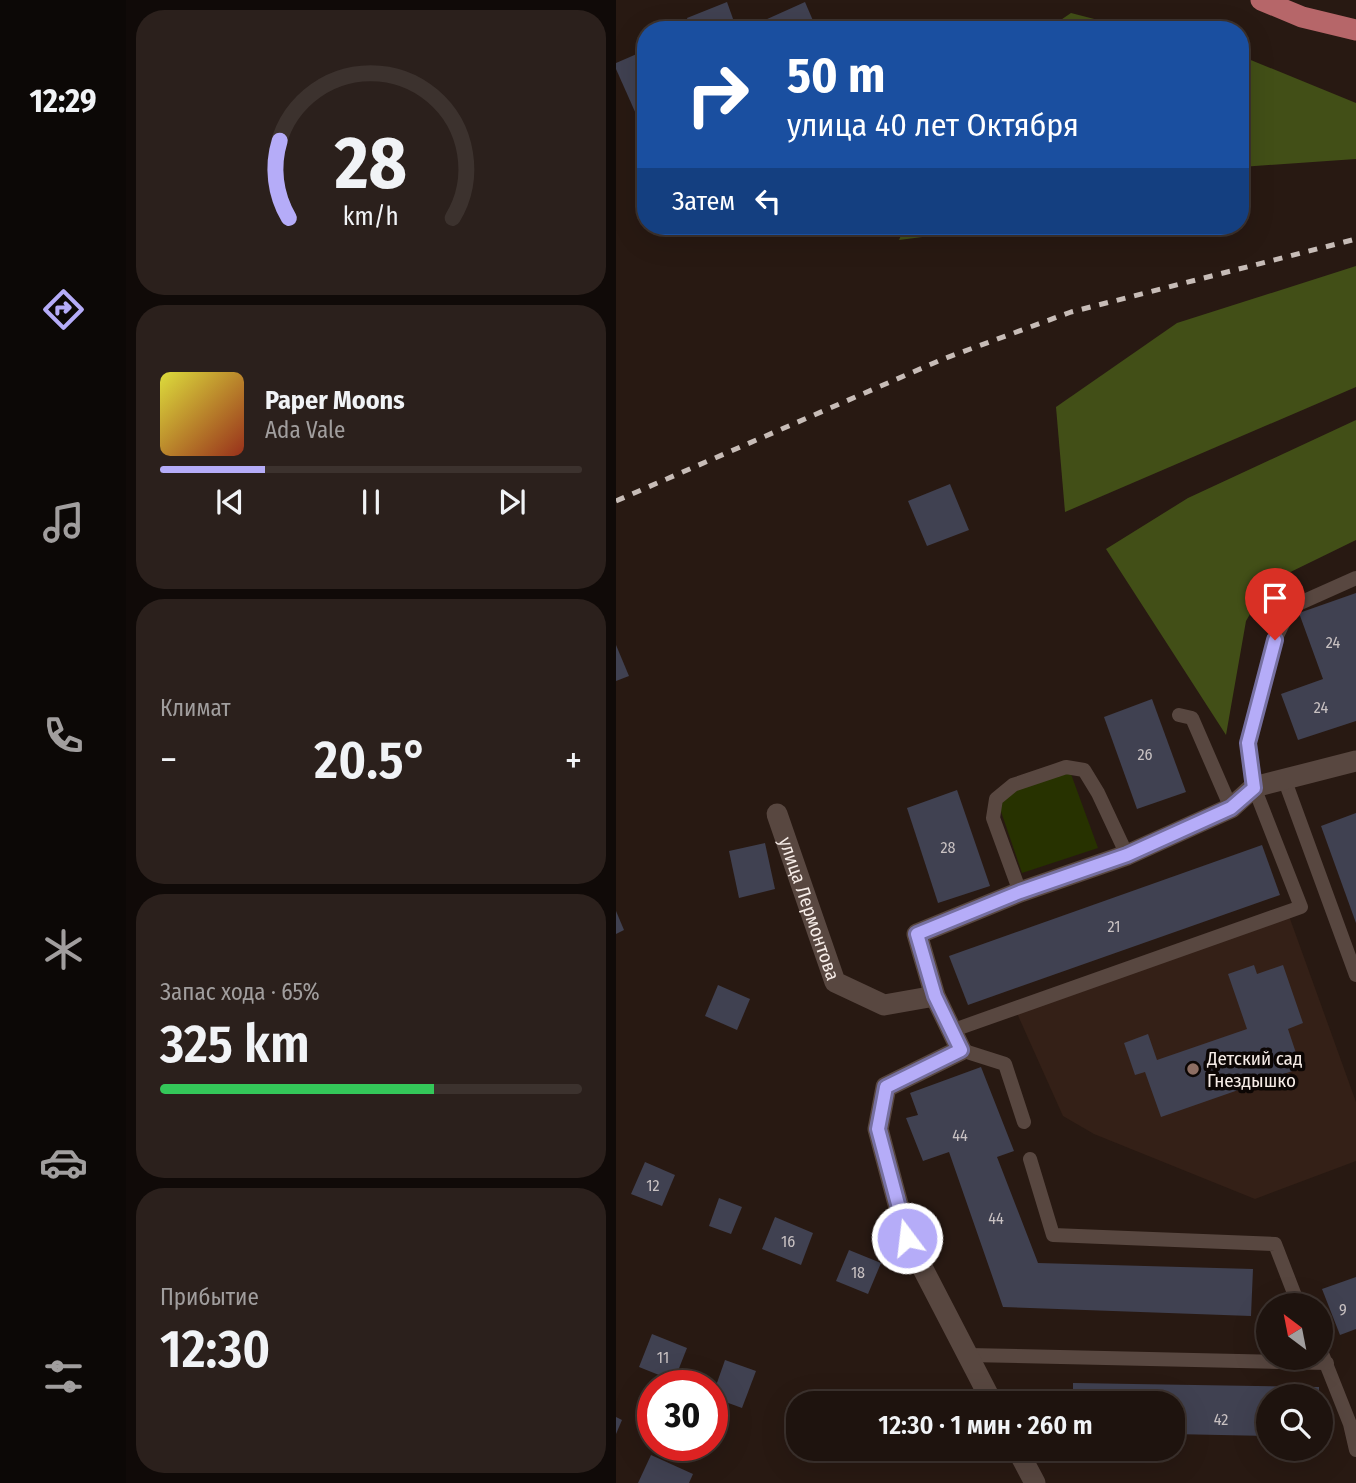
<!DOCTYPE html>
<html lang="ru">
<meta charset="utf-8">
<style>
:root{--surface:#1e130e;--page:#2b201c;--text:#f1f3f6;--muted:#a19e9e;--line:#3c322e;--accent:#b5acf8}
body{margin:0;font-family:"Fira Sans Condensed",sans-serif;background:var(--page);color:var(--text);height:100vh;display:flex;flex-direction:column;font-size:26px;white-space:nowrap}
*{box-sizing:border-box;margin:0}
p{font-size:23px;color:var(--muted)}
.icon{flex:none;width:38px;height:38px;fill:none;stroke:currentColor;stroke-width:2;stroke-linecap:round;stroke-linejoin:round}
.map{position:relative;flex:1;overflow:hidden}
.drawer{display:flex;flex-direction:column;gap:10px;padding:10px;background:#100a08;width:490px}
.drawer>*{flex:none}
.guide{position:absolute;left:21px;top:21px;width:612px;height:214px;border-radius:28px;box-shadow:0 7px 28px #0002,0 0 0 2px var(--line);background:#1a4fa0;color:#fff;overflow:hidden}
.needle{width:46px;rotate:328deg}
.fabs{position:absolute;left:640px;top:1293px;display:grid;gap:14px}
.fabs a{display:grid;place-items:center;width:77px;height:77px;border-radius:50%;background:var(--surface);box-shadow:0 7px 28px #0002,0 0 0 2px var(--line);font-size:35px}
.speed{position:absolute;left:21px;top:1370px;display:flex;gap:14px;font-size:35px;font-weight:700;text-align:center}
.speed>*{display:grid;place-content:center;width:91px;height:91px;border-radius:50%;background:var(--surface);box-shadow:0 7px 28px #0002,0 0 0 2px var(--line);line-height:1}
.speed .limit{border:10px solid #d22;background:#fff;color:#111}
.pin{position:absolute;display:grid;place-items:center;width:60px;height:60px;color:#fff;margin:-72px -30px;border-radius:50% 50% 50% 0;rotate:-45deg;box-shadow:0 0 7px #0007}
.pin .icon{rotate:45deg}
.me{position:absolute;width:77px;margin:-38px;rotate:345deg;stroke-linejoin:round;filter:drop-shadow(0 0 5px #0008)}
.turn{display:flex;align-items:center;gap:24px;height:147px;padding:0 35px;font-size:32px}
.turn .icon{width:91px;height:91px;stroke-width:2.5}
.turn b{display:block;font-size:49px;line-height:60px}
.then{display:flex;align-items:center;height:66px;padding:0 35px;background:#0003;gap:14px;font-size:26px}
.big{font-size:52px;font-weight:600;line-height:1.1}
.drawer .widget{flex:1;display:flex;flex-direction:column;justify-content:center;gap:10px;min-width:0;padding:0 24px;border-radius:28px;background:var(--page)}
.drawer .dial{align-items:center;gap:0}
.dial svg{height:182px;overflow:visible;fill:none;stroke:var(--line);stroke-width:7;stroke-linecap:round;text-anchor:middle}
.dial text{fill:var(--text);stroke:none}
.song{display:flex;align-items:center;gap:21px}
.cover{width:84px;height:84px;border-radius:10px;background:linear-gradient(135deg,hsl(60 70% 55%),hsl(10 70% 35%))}
.played{height:7px;border-radius:4px;background:linear-gradient(90deg,var(--accent) 25%,var(--line) 25%)}
.keys{display:flex;justify-content:space-around;direction:ltr}
.heat{display:flex;justify-content:space-between;align-items:center;font-size:38px;direction:ltr}
.charge{height:10px;border-radius:5px;background:linear-gradient(90deg,#34c759 65%,var(--line) 0)}
.trip{position:absolute;left:170px;top:1391px;width:399px;height:70px;border-radius:28px;background:var(--surface);box-shadow:0 7px 28px #0002,0 0 0 2px var(--line);font-weight:600;line-height:70px;text-align:center}
main{display:flex;flex:1;min-height:0}
.tabs{display:flex;flex-direction:column;width:126px;justify-content:space-around;align-items:center;background:#0c0806;color:var(--muted)}
.tabs .icon{width:49px;height:49px}
.tabs .on{color:var(--accent)}
.tabs b{font-size:32px;color:var(--text)}
.map>svg:first-child{display:block}
.built{fill:#342017}
.green{fill:#273200}
.forest{fill:#424f17}
.building{fill:#404151}
.lines{fill:none;stroke-linecap:round;stroke-linejoin:round}
.lane{stroke:#584740;stroke-width:14}
.street{stroke:#584740;stroke-width:21}
.primary{stroke:#b66669;stroke-width:21}
.rail{stroke:#c7bcb7;stroke-width:5;stroke-dasharray:9 9;stroke-linecap:butt}
.route-casing{stroke:#7670a1;stroke-width:18}
.route{stroke:#b5acf8;stroke-width:12}
.education-dot{fill:#8d6e63;stroke:#0c0604;stroke-width:2.5}
.labels{text-anchor:middle;stroke-width:7;stroke-linejoin:round;paint-order:stroke}
.number-label{font-size:16px;fill:#c8c1c2}
.street-label{font-size:19px;fill:#f6ece7;stroke:#0c0604}
.poi-label{font-size:19px;fill:#f6ece7;stroke:#0c0604;text-anchor:start}
</style>
<main>
<nav class="tabs">
<b>12:29</b>
<svg class="icon on" aria-label="directions" viewBox="0 0 24 24"><path d="M12 3l9 9-9 9-9-9zM9 14v-3h6M13 9l2 2-2 2"/></svg>
<svg class="icon" aria-label="music" viewBox="0 0 24 24"><path d="M9 18V5l10-2v13"/><circle cx="6" cy="18" r="3"/><circle cx="16" cy="16" r="3"/></svg>
<svg class="icon" aria-label="phone" viewBox="0 0 24 24"><path d="M5 4h4l2 5-3 2q2 4 5 5l2-3 5 2v4C11 20 4 13 5 4z"/></svg>
<svg class="icon" aria-label="climate" viewBox="0 0 24 24"><path d="M12 3v18M4 7l16 10M4 17L20 7"/></svg>
<svg class="icon" aria-label="car" viewBox="0 0 24 24"><path d="M5 17H2v-5l4-1 3-4h7l3 4 3 1v5h-3M9 17h6M6 11h13"/><circle cx="7" cy="17" r="2"/><circle cx="17" cy="17" r="2"/></svg>
<svg class="icon" aria-label="filters" viewBox="0 0 24 24"><path d="M4 7h16M4 17h16"/><circle cx="9" cy="7" r="2"/><circle cx="15" cy="17" r="2"/></svg>
</nav>
<section class="drawer">
<div class="widget dial"><svg viewBox="0 0 100 80">
<path d="M14 69A42 42 0 1 1 86 69"/>
<path d="M14 69A42 42 0 0 1 10 35" stroke="#b5acf8"/>
<text x="50" y="56" font-size="32" font-weight="700">28</text>
<text x="50" y="72" font-size="11">km/h</text>
</svg></div>
<div class="widget">
<div class="song"><i class="cover"></i><div><b>Paper Moons</b><p>Ada Vale</p></div></div>
<div class="played"></div>
<div class="keys"><svg class="icon" aria-label="previous" viewBox="0 0 24 24"><path d="M18 5L8 12l10 7zM5 5v14"/></svg><svg class="icon" aria-label="pause" viewBox="0 0 24 24"><path d="M8 5v14M16 5v14"/></svg><svg class="icon" aria-label="next" viewBox="0 0 24 24"><path d="M6 5l10 7-10 7zM19 5v14"/></svg></div>
</div>
<div class="widget"><p>Климат</p>
<div class="heat"><a>−</a><b class="big">20.5°</b><a>+</a></div>
</div>
<div class="widget"><p>Запас хода · 65%</p><b class="big">325 km</b><div class="charge"></div></div>
<div class="widget"><p>Прибытие</p><b class="big">12:30</b></div>
</section>
<div class="map">
<svg width="740" height="1483" viewBox="0 0 740 1483">
<rect width="100%" height="100%" fill="#281912"/>
<!-- built -->
<path class="built" d="M673,916L740,1102V1161L639,1199L478,1134L447,1116L400,1011Z"/>
<!-- green -->
<path class="green" d="M451,763L482,848L406,873L379,794Z"/>
<!-- forest -->
<g class="forest">
<path d="M455,13L521,30H430Z"/>
<path d="M625,56L740,103V159L625,167Z"/>
<path d="M289,226H392L283,240Z"/>
<path d="M740,266V387L449,512L440,407L561,323Z"/>
<path d="M740,420V540L652,583L630,621L610,735L490,549L572,498Z"/>
</g>
<!-- building -->
<g class="building">
<path d="M111,2L121,30H75L71,18Z"/>
<path d="M189,2L201,30H153L149,20Z"/>
<path d="M30,50V109L20,114L0,69V63Z"/>
<path d="M334,484L353,530L311,546L292,501Z"/>
<path d="M740,593V721L682,740L665,694L707,679L683,613Z"/>
<path d="M0,645L13,676L0,681Z"/>
<path d="M536,699L570,792L521,809L488,717Z"/>
<path d="M341,790L374,886L322,903L291,808Z"/>
<path d="M740,813V923L705,826Z"/>
<path d="M149,843L159,889L123,898L113,851Z"/>
<path d="M646,845L664,895L352,1005L333,956Z"/>
<path d="M0,911L8,930L0,934Z"/>
<path d="M638,965L641,974L667,965L687,1023L672,1029L685,1068L545,1117L529,1072L519,1075L508,1043L532,1034L541,1060L631,1029L612,974Z"/>
<path d="M102,985L134,999L121,1030L89,1016Z"/>
<path d="M365,1067L398,1151L381,1157L422,1263L637,1269L635,1316L387,1307L333,1152L307,1161L290,1118L302,1115L294,1093Z"/>
<path d="M29,1162L59,1175L46,1206L15,1194Z"/>
<path d="M103,1198L126,1207L115,1234L93,1226Z"/>
<path d="M159,1217L197,1233L185,1265L146,1249Z"/>
<path d="M233,1250L265,1263L252,1294L220,1281Z"/>
<path d="M740,1277V1329L724,1335L706,1289Z"/>
<path d="M36,1334L71,1348L58,1381L23,1367Z"/>
<path d="M109,1360L140,1371L126,1408L96,1397Z"/>
<path d="M457,1383L703,1387V1396H653V1436L556,1434V1404H457Z"/>
<path d="M182,1411V1430L175,1428Z"/>
<path d="M0,1417L6,1420L0,1434Z"/>
<path d="M35,1455L77,1474L73,1483H22Z"/>
</g>
<g class="lines">
<!-- lane -->
<g class="lane">
<path d="M563,715L576,718L615,808"/>
<path d="M669,781L740,975"/>
<path d="M404,892L377,818L380,799L397,785L450,767L468,770L482,793L511,855"/>
<path d="M335,1031L685,907L638,787L632,743L659,640L675,607L740,578"/>
<path d="M345,1050L389,1064L408,1122"/>
<path d="M414,1159L437,1235L659,1244L683,1306"/>
<path d="M705,1351L734,1424L740,1450"/>
<path d="M352,1355L711,1363"/>
</g>
<!-- street -->
<g class="street">
<path id="s1" d="M161,814L219,982L268,1005L319,996"/>
<path d="M377,1404L291,1238L262,1129L270,1087L345,1050L319,996L301,934L404,892L511,855L615,808L638,787L740,761"/>
<path d="M401,1449L419,1483"/>
</g>
<!-- primary -->
<path class="primary" d="M645,0L686,17L740,30"/>
<!-- rail -->
<path class="rail" d="M0,501L327,359L455,312L740,239"/>
</g>
<g class="lines">
<defs>
<path id="route" d="M291,1238L262,1129L270,1087L345,1050L319,996L301,934L404,892L511,855L615,808L638,788L632,743L659,640"/>
</defs>
<!-- route casing -->
<use href="#route" class="route-casing"/>
<!-- route -->
<use href="#route" class="route"/>
</g>
<!-- markers -->
<circle class="education-dot" cx="577" cy="1069" r="7"/>
<g class="labels">
<!-- number labels -->
<g class="number-label">
<text x="717" y="648">24</text>
<text x="705" y="713">24</text>
<text x="529" y="760">26</text>
<text x="332" y="853">28</text>
<text x="498" y="932">21</text>
<text x="344" y="1141">44</text>
<text x="37" y="1191">12</text>
<text x="380" y="1224">44</text>
<text x="172" y="1247">16</text>
<text x="242" y="1278">18</text>
<text x="727" y="1315">9</text>
<text x="47" y="1363">11</text>
<text x="605" y="1425">42</text>
</g>
<!-- street labels -->
<g class="street-label">
<text dy="7" stroke="none"><textPath href="#s1" startOffset="100">улица Лермонтова</textPath></text>
</g>
<!-- poi labels -->
<g class="poi-label">
<text x="591" y="1065">Детский сад<tspan x="591" dy="22">Гнездышко</tspan></text>
</g>
</g>
</svg>
<div class="fabs">
<a><svg class="needle" viewBox="-14 -14 28 28"><path d="M0-13l5 13h-10z" fill="#e53935"/><path d="M0 13l5-13h-10z" fill="#a19e9e"/></svg></a>
<a><svg class="icon" aria-label="search" viewBox="0 0 24 24"><circle cx="10" cy="10" r="6"/><path d="M15 15l6 6"/></svg></a>
</div>
<div class="speed"><div class="limit">30</div></div>
<div class="pin" style="left:659px;top:640px;background:#d93025"><svg class="icon" aria-label="arrive" viewBox="0 0 24 24"><path d="M6 21V4h12l-3 4 3 4H6"/></svg></div>
<svg class="me" style="left:291px;top:1238px" viewBox="-20 -20 40 40"><circle r="17" fill="#b5acf8" stroke="#fff" stroke-width="3"/><path d="M0-11L8 9 0 5-8 9z" fill="#fff"/></svg>
<div class="trip">12:30 · 1 мин · 260 m</div>
<div class="guide">
<div class="turn"><svg class="icon" aria-label="right" viewBox="0 0 24 24"><path d="M7 20v-9h11M14 6l5 5-5 5"/></svg><div><b>50 m</b>улица 40 лет Октября</div></div>
<div class="then">Затем<svg class="icon" aria-label="left" viewBox="0 0 24 24"><path d="M17 20v-9H6M10 6l-5 5 5 5"/></svg></div>
</div>
</div>
</main>
